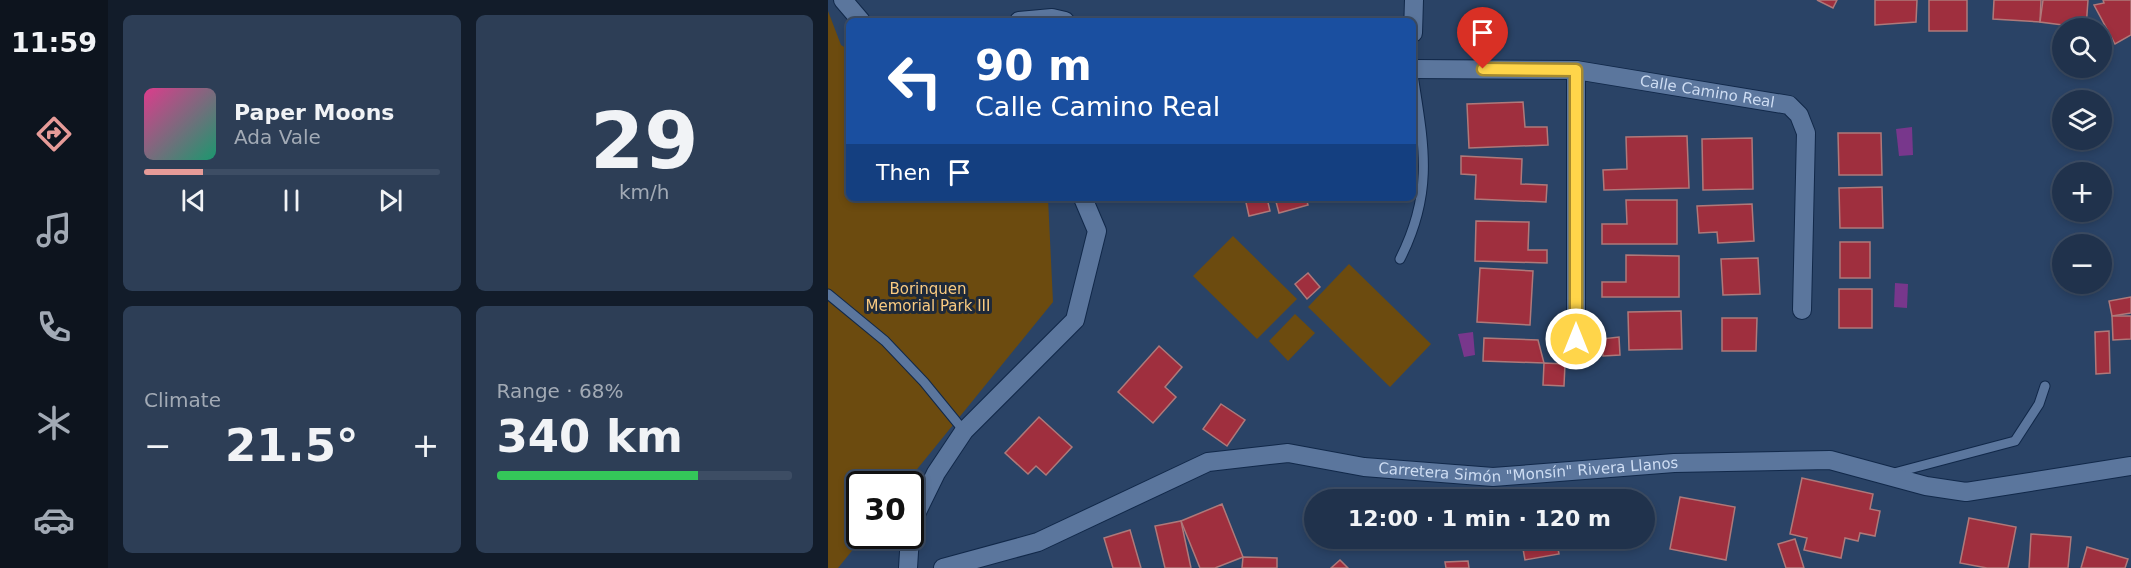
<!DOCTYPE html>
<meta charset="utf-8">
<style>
:root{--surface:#20324c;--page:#2d3e56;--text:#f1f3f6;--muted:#a2aab5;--line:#3d4d64;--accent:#e69b98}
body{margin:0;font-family:"DejaVu Sans",sans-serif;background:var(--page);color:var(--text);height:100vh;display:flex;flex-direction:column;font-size:22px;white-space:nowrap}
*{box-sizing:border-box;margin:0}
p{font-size:20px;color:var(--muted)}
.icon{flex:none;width:33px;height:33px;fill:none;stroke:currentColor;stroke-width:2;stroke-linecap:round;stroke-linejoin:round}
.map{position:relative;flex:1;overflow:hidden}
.details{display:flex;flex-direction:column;gap:15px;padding:15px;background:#121c2a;width:720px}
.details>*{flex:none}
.guide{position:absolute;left:18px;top:18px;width:570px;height:183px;border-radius:9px;box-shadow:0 3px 9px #0003,0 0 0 2px var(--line);background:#1a4fa0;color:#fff;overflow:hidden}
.controls{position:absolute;left:1224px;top:18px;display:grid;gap:12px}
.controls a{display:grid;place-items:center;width:60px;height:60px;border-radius:50%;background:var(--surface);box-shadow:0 3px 9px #0003,0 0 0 2px var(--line);font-size:30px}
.speed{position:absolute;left:18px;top:471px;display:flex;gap:12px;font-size:30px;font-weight:700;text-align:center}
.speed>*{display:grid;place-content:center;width:78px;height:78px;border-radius:50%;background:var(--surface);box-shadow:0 3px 9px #0003,0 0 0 2px var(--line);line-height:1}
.speed .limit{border:3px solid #111;border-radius:9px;background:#fff;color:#111}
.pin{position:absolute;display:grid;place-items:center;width:51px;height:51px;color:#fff;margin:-62px -26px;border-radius:50% 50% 50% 0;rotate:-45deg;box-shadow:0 0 6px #0007}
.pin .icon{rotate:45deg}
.me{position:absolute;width:66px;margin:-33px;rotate:0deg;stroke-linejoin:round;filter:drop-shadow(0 0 4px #0008)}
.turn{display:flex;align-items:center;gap:21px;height:126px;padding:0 30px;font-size:27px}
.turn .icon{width:78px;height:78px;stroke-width:2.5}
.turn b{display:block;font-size:42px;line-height:51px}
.then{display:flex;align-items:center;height:57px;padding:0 30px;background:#0003;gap:12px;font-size:22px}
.big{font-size:45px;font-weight:700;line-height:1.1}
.details .card{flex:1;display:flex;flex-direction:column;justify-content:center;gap:9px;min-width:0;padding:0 21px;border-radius:9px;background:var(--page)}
.details .dial{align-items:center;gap:0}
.dial b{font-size:78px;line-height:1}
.song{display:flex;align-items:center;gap:18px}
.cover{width:72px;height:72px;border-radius:9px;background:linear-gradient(135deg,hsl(330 70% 55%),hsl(160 70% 35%))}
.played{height:6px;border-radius:3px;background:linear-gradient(90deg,var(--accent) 20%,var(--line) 20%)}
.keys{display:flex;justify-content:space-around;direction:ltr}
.heat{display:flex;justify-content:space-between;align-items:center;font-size:33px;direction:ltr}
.charge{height:9px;border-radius:4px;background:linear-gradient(90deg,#34c759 68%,var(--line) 0)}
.details .tiles{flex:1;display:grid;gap:15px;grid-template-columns:repeat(2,1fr)}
.trip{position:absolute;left:476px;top:489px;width:351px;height:60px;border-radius:30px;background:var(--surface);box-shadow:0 3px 9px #0003,0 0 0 2px var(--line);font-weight:700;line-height:60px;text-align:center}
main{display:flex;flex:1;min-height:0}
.menu{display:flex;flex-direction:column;width:108px;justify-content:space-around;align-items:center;background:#0d141e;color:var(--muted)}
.menu .icon{width:42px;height:42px}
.menu .selected{color:var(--accent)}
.menu b{font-size:27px;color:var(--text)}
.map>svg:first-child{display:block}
.green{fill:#6c4b0f}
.water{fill:#78378c}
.building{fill:#9f2f3e;stroke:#af797a;stroke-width:1.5}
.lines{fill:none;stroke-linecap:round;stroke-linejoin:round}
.service-casing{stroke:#112849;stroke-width:11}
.minor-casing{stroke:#112849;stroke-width:20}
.tertiary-casing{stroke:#112849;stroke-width:20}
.service{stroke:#5b769d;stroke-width:9}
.minor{stroke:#5b769d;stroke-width:18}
.tertiary{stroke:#5b769d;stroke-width:18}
.route-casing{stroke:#a68a30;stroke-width:15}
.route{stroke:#ffd54a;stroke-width:10}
.labels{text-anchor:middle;stroke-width:6;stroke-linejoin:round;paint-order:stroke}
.street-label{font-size:15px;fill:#ceddf3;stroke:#1e2939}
.park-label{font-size:15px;fill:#f9ca81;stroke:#1e2939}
</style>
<main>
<nav class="menu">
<b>11:59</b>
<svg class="icon selected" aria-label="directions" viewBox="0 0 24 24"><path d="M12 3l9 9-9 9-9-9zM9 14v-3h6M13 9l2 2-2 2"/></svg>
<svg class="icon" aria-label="music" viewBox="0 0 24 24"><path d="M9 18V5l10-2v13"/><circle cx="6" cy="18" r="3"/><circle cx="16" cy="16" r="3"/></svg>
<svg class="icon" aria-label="phone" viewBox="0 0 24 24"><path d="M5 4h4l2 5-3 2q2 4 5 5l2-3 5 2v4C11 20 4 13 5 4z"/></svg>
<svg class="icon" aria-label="climate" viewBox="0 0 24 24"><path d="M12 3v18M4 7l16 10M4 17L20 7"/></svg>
<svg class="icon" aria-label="car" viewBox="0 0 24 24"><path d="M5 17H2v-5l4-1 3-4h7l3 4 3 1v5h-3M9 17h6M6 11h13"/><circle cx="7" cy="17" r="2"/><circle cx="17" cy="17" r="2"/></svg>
</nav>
<section class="details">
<div class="tiles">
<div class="card">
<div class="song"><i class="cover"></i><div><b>Paper Moons</b><p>Ada Vale</p></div></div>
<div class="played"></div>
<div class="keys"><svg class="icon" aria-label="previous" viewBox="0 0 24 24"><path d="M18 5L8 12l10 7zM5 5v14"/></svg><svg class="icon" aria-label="pause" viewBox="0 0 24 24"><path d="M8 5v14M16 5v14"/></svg><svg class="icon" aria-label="next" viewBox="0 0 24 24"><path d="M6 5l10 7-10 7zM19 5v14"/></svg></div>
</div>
<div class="card dial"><b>29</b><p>km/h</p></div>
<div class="card"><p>Climate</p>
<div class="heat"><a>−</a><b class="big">21.5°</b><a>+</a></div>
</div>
<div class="card"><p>Range · 68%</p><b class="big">340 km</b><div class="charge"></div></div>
</div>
</section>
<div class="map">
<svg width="1303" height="568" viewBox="0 0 1303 568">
<rect width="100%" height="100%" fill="#2a4366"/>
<!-- green -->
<g class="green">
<path d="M0,11L13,45L21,50V198H220L225,302L77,484H32V536H36L10,568H0Z"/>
<path d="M405,236L469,299L429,339L365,276Z"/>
<path d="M521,264L603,344L562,387L480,307Z"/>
<path d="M467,314L487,333L460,361L441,341Z"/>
</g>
<!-- water -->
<g class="water">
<path d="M1084,127L1085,155L1071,156L1068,129Z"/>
<path d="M1067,283L1080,284L1079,308L1066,307Z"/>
<path d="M645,332L647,355L636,357L630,334Z"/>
</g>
<!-- building -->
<g class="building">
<path d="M989,0H1009L1005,8Z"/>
<path d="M1047,0H1089L1088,22L1047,25Z"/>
<rect x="1101" y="0" width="38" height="31"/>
<path d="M1166,0H1213L1212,22L1165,19Z"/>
<path d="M1215,0H1260L1258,28L1212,22Z"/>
<path d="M1275,0H1303V35L1287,44L1266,5L1276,3Z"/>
<path d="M695,102L697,127H719L720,145L641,148L639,104Z"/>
<path d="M1010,133H1053L1054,175H1011Z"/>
<path d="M859,136L861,188L776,190L775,170L799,169L798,137Z"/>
<path d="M924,138L925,189L875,190L874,139Z"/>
<path d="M633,156L694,159L693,184L719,185L718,202L647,199L648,175L633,174Z"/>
<path d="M1054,187L1055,228H1012L1011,188Z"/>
<path d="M417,198H439L442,211L421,216Z"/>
<path d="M447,198H478L480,205L451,213Z"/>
<path d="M798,200H849V244H774V224H799Z"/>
<path d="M924,204L926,241L890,243L889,232L871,233L869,206Z"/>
<path d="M648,221L701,222L700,250H719V263L647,261Z"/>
<rect x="1012" y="242" width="30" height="36"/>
<path d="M798,255L851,256V297H774V282H798Z"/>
<path d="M930,258L932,294L895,295L893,259Z"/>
<path d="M652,268L705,271L702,325L649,322Z"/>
<path d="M480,273L492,287L479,299L467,284Z"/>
<rect x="1011" y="289" width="33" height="39"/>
<path d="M1303,297V313L1284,316L1281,301Z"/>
<path d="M853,311L854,349L801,350L800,312Z"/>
<path d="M1284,316H1303V339L1285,340Z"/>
<path d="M894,318H929L928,351H894Z"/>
<path d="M1281,331L1282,373L1268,374L1267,332Z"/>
<path d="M791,337L792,355L775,356L774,339Z"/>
<path d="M656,338L710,340L716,363L655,361Z"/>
<path d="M331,346L354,367L337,387L348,397L325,423L290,392Z"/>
<path d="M716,363L737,364L736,386L715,385Z"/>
<path d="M393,404L417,420L399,446L375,429Z"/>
<path d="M211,417L244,447L218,475L208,466L200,474L177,453Z"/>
<path d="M974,478L1045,494L1042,509L1052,511L1047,536L1032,533L1030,541L1017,538L1013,558L976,550L979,538L962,534Z"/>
<path d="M852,497L907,507L898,560L842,549Z"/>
<path d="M394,504L415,557L387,568H372L353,521Z"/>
<path d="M1141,518L1188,527L1180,568H1159L1132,563Z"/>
<path d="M353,521L363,568H337L327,526Z"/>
<path d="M302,530L313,568H285L276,538Z"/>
<path d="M1203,534L1243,537L1240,568H1201Z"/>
<path d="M533,538H558V549L533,547Z"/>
<path d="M693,538H728L731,554L697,560Z"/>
<path d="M967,539L976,568H958L950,544Z"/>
<path d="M1259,547L1300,559L1297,568H1253Z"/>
<path d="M415,557L449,558V568H414Z"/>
<path d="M512,560L520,568H503Z"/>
<path d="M640,561L641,568H618L617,562Z"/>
</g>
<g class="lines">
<defs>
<g id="service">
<path d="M572,259C606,192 596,146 585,75"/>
<path d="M0,294L57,341L96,382L136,431"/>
<path d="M1066,473L1187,441L1211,404L1217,386"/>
</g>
<g id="minor">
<path d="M15,0L33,21"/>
<path d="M191,21L224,18L237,21"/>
<path d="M585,33L586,0"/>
<path id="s1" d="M585,69L748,70L961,105L971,115L978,133L974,310"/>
<path d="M748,70V339"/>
<path d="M82,535L83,524L108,473L136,431L247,320L269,231L255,198"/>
<path d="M80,568L82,536"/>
</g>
<g id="tertiary">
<path id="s2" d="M115,568L210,542L380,462L460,453L536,467L665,477L846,463L1002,460L1098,486L1138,492L1303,466"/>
</g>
</defs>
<!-- service casing -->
<use href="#service" class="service-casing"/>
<!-- minor casing -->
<use href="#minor" class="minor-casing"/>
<!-- tertiary casing -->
<use href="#tertiary" class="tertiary-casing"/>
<!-- service -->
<use href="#service" class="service"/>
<!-- minor -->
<use href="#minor" class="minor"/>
<!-- tertiary -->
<use href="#tertiary" class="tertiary"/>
</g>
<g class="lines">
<defs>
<path id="route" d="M655,69L748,70V339"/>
</defs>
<!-- route casing -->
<use href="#route" class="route-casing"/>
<!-- route -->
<use href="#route" class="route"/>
</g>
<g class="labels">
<!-- street labels -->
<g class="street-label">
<text dy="5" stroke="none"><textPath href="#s1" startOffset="296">Calle Camino Real</textPath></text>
<text dy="5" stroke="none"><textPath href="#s2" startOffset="609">Carretera Simón "Monsín" Rivera Llanos</textPath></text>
</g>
<!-- park labels -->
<g class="park-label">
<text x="100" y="294">Borinquen<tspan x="100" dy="17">Memorial Park III</tspan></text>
</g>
</g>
</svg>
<div class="controls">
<a><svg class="icon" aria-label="search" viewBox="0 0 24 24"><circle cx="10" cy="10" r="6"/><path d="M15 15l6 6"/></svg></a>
<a><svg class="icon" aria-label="layers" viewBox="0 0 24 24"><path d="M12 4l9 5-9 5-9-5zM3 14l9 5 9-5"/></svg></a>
<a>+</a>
<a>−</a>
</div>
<div class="speed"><div class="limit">30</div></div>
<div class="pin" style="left:655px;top:69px;background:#d93025"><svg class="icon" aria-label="arrive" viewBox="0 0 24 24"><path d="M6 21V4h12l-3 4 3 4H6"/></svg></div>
<svg class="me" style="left:748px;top:339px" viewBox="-20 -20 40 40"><circle r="17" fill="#ffd54a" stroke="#fff" stroke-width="3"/><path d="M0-11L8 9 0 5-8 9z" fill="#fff"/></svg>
<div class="trip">12:00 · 1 min · 120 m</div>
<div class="guide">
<div class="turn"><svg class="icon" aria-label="left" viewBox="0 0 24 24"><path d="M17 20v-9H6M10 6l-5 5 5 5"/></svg><div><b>90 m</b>Calle Camino Real</div></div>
<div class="then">Then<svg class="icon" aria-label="arrive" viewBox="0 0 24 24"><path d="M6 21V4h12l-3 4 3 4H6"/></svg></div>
</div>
</div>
</main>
